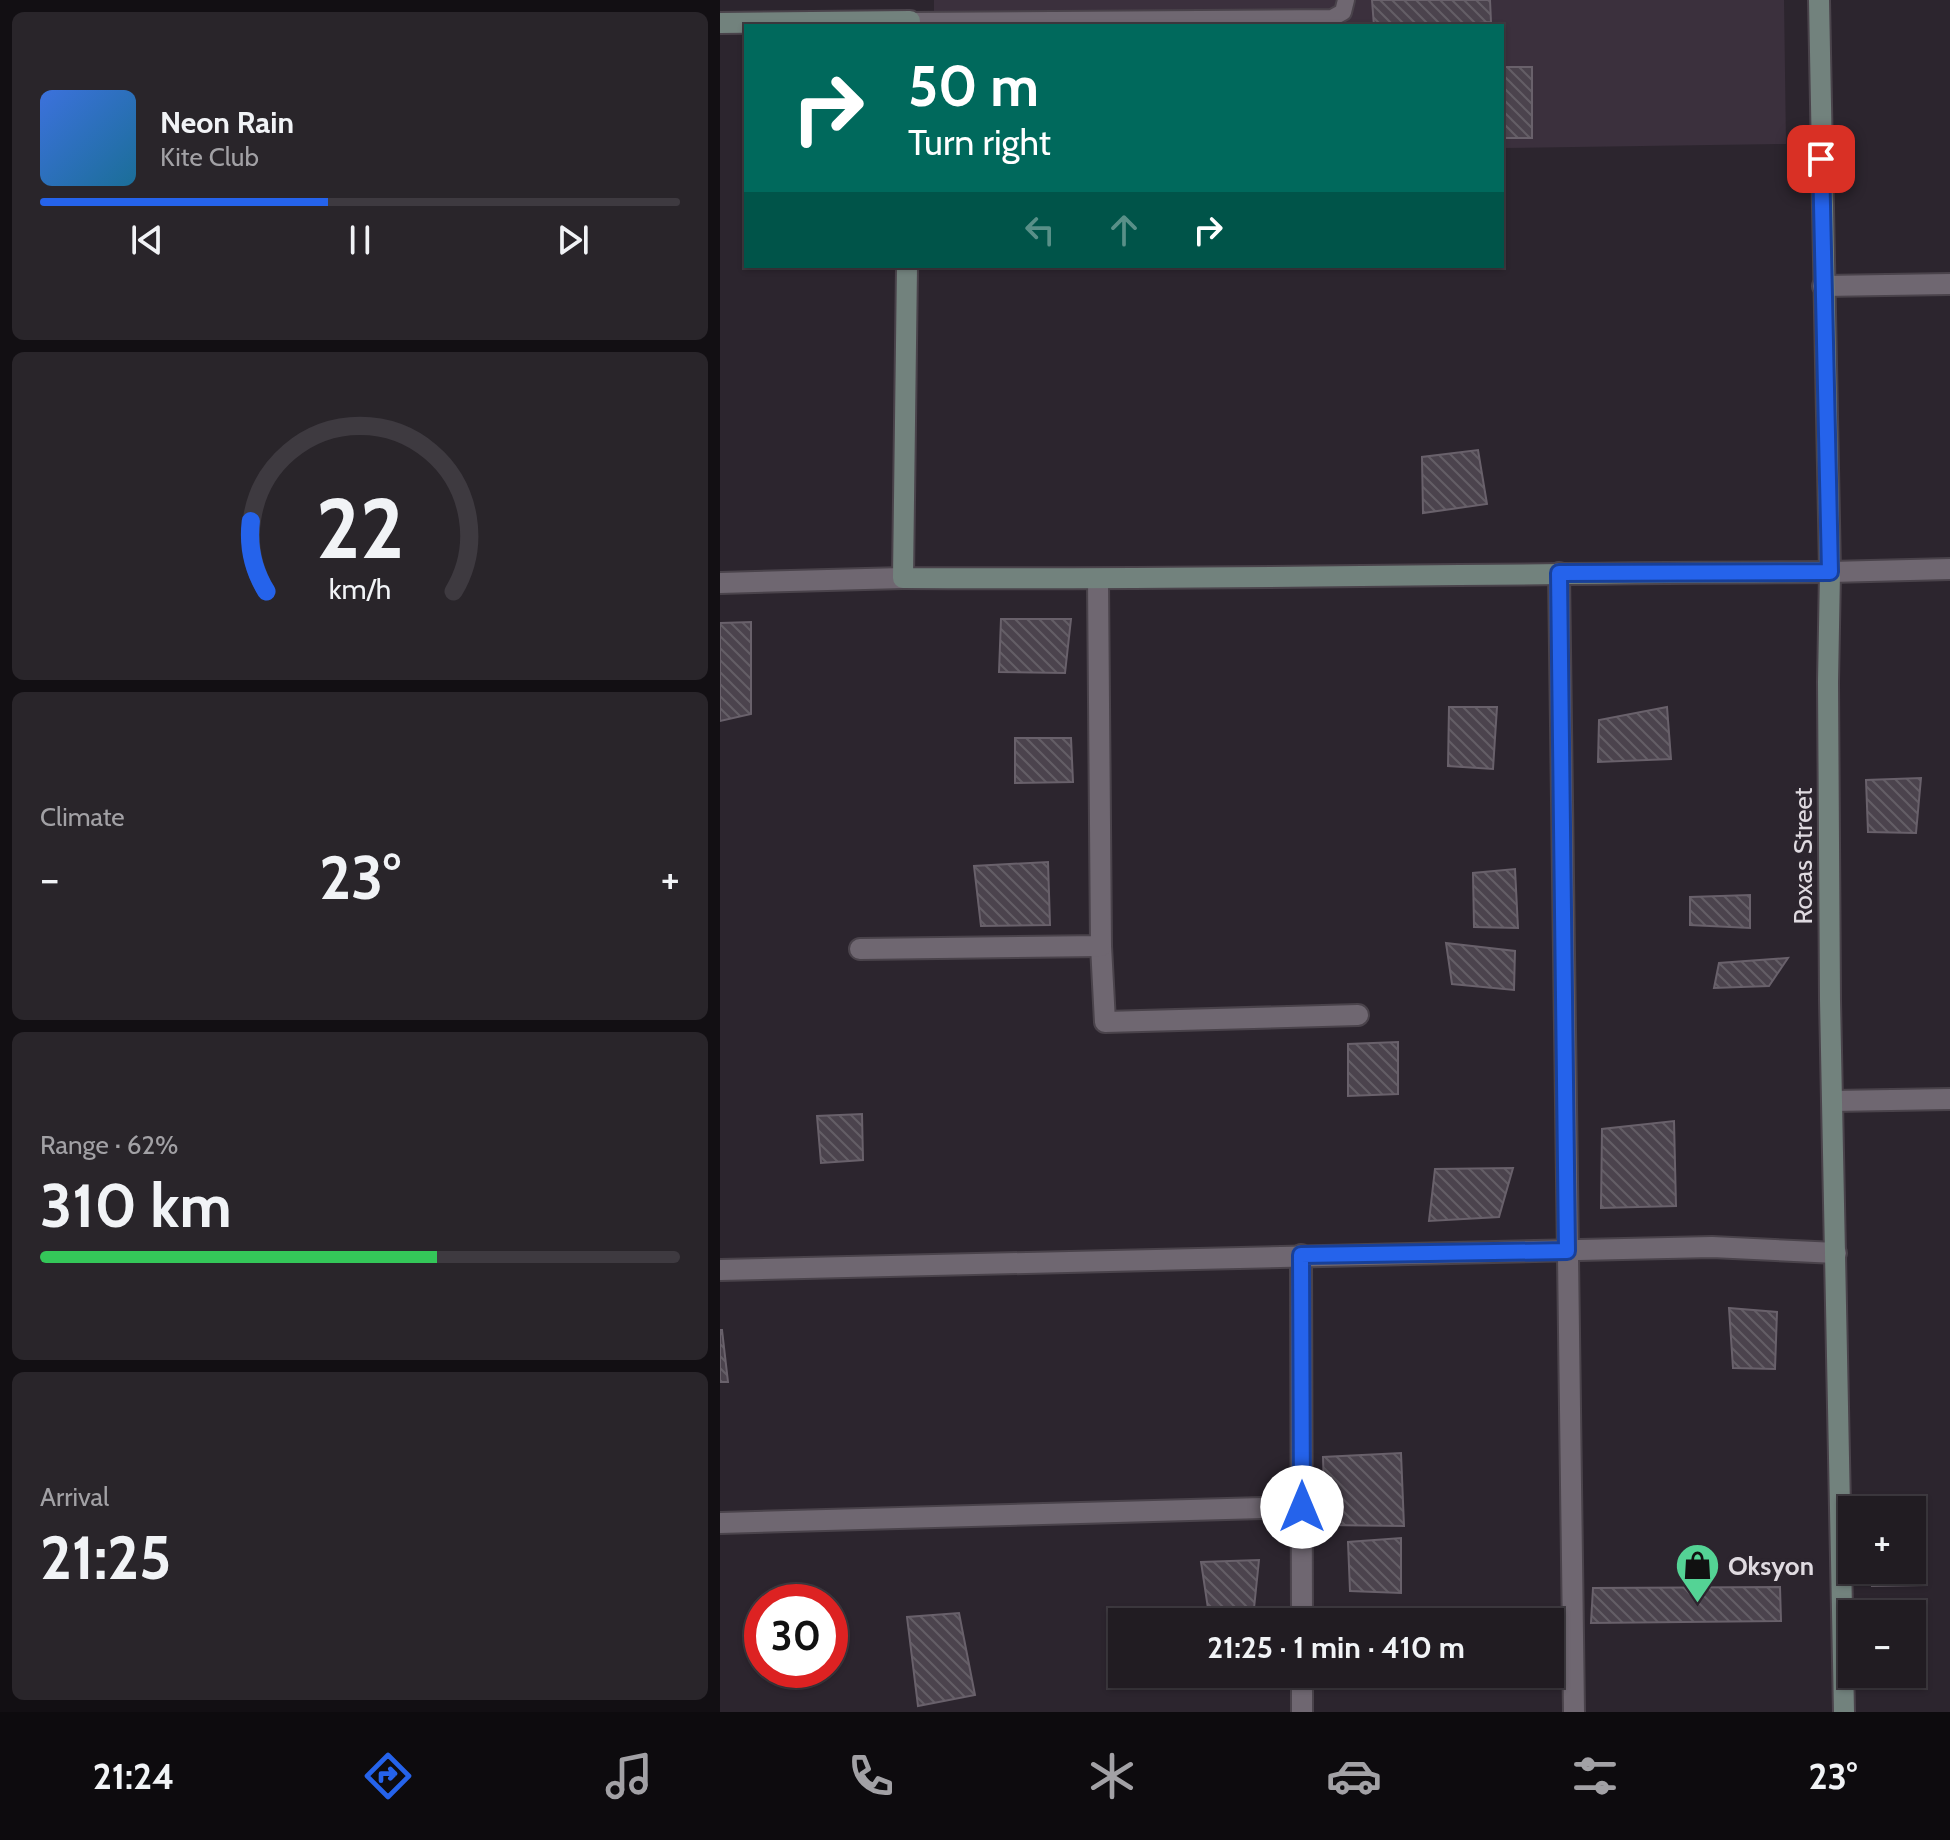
<!DOCTYPE html>
<meta charset="utf-8">
<style>
:root{--surface:#211c22;--page:#29252a;--text:#f1f3f6;--muted:#a2a1a5;--line:#3e3a40;--accent:#2563eb}
body{margin:0;font-family:Cabin,sans-serif;background:var(--page);color:var(--text);height:100vh;display:flex;flex-direction:column;font-size:30px;white-space:nowrap}
*{box-sizing:border-box;margin:0}
p{font-size:26px;color:var(--muted)}
.icon{flex:none;width:44px;height:44px;fill:none;stroke:currentColor;stroke-width:2;stroke-linecap:round;stroke-linejoin:round}
.map{position:relative;flex:1;overflow:hidden}
.details{display:flex;flex-direction:column;gap:12px;padding:12px;background:#120f13;width:720px}
.details>*{flex:none}
.hud{position:absolute;left:24px;top:24px;width:760px;height:244px;border-radius:0px;box-shadow:0 2px 6px #0004,0 0 0 2px var(--line);background:#00695c;color:#fff;overflow:hidden}
.controls{position:absolute;left:1118px;top:1496px;display:grid;gap:16px}
.controls a{display:grid;place-items:center;width:88px;height:88px;border-radius:0px;background:var(--surface);box-shadow:0 2px 6px #0004,0 0 0 2px var(--line);font-size:40px}
.speed{position:absolute;left:24px;top:1584px;display:flex;gap:16px;font-size:40px;font-weight:700;text-align:center}
.speed>*{display:grid;place-content:center;width:104px;height:104px;border-radius:50%;background:var(--surface);box-shadow:0 2px 6px #0004,0 0 0 2px var(--line);line-height:1}
.speed .limit{border:12px solid #d22;background:#fff;color:#111}
.pin{position:absolute;display:grid;place-items:center;width:68px;height:68px;color:#fff;margin:-34px;border-radius:16px;box-shadow:0 4px 12px #0006}
.me{position:absolute;width:88px;margin:-44px;rotate:0deg;stroke-linejoin:round;filter:drop-shadow(0 0 6px #0008)}
.turn{display:flex;align-items:center;gap:28px;height:168px;padding:0 32px;font-size:36px}
.turn .icon{width:104px;height:104px;stroke-width:2.5}
.turn b{display:block;font-size:56px;line-height:68px}
.lanes{display:flex;align-items:center;height:76px;padding:0 32px;background:#0003;justify-content:center;gap:40px;direction:ltr}
.lanes .off{opacity:.35}
.big{font-size:60px;font-weight:700;line-height:1.1}
.details .card{flex:1;display:flex;flex-direction:column;justify-content:center;gap:12px;min-width:0;padding:0 28px;border-radius:12px;background:var(--page)}
.details .dial{align-items:center;gap:0}
.dial svg{height:208px;overflow:visible;fill:none;stroke:var(--line);stroke-width:7;stroke-linecap:round;text-anchor:middle}
.dial text{fill:var(--text);stroke:none}
.song{display:flex;align-items:center;gap:24px}
.cover{width:96px;height:96px;border-radius:12px;background:linear-gradient(135deg,hsl(220 70% 55%),hsl(200 70% 35%))}
.played{height:8px;border-radius:4px;background:linear-gradient(90deg,var(--accent) 45%,var(--line) 45%)}
.keys{display:flex;justify-content:space-around;direction:ltr}
.heat{display:flex;justify-content:space-between;align-items:center;font-size:44px;direction:ltr}
.charge{height:12px;border-radius:6px;background:linear-gradient(90deg,#34c759 62%,var(--line) 0)}
.trip{position:absolute;left:388px;top:1608px;width:456px;height:80px;border-radius:0px;background:var(--surface);box-shadow:0 2px 6px #0004,0 0 0 2px var(--line);font-weight:700;line-height:80px;text-align:center}
.menu{display:flex;height:128px;justify-content:space-around;align-items:center;background:#0d0b0e;color:var(--muted)}
.menu .icon{width:56px;height:56px}
.menu .current{color:var(--accent)}
.menu b{font-size:36px;color:var(--text)}
main{display:flex;flex:1;min-height:0}
.map>svg:first-child{display:block}
.built{fill:#3b303d}
.building{fill:url(#building-back-hatch);stroke:#69616b;stroke-width:2}
.lines{fill:none;stroke-linecap:round;stroke-linejoin:round}
.lane-casing{stroke:#4a434b;stroke-width:20}
.street-casing{stroke:#4a434b;stroke-width:24}
.secondary-casing{stroke:#4a434b;stroke-width:24}
.lane{stroke:#6f6771;stroke-width:16}
.street{stroke:#6f6771;stroke-width:20}
.secondary{stroke:#72827d;stroke-width:20}
.route-casing{stroke:#184099;stroke-width:20}
.route{stroke:#2563eb;stroke-width:14}
.labels{text-anchor:middle;stroke-width:8;stroke-linejoin:round;paint-order:stroke}
.street-label{font-size:26px;fill:#dfdae0;stroke:#2c252e}
.poi-label{font-size:26px;font-weight:bold;fill:#dfdae0;stroke:#2c252e;text-anchor:start}
</style>
<main>
<section class="details">
<div class="card">
<div class="song"><i class="cover"></i><div><b>Neon Rain</b><p>Kite Club</p></div></div>
<div class="played"></div>
<div class="keys"><svg class="icon" aria-label="previous" viewBox="0 0 24 24"><path d="M18 5L8 12l10 7zM5 5v14"/></svg><svg class="icon" aria-label="pause" viewBox="0 0 24 24"><path d="M8 5v14M16 5v14"/></svg><svg class="icon" aria-label="next" viewBox="0 0 24 24"><path d="M6 5l10 7-10 7zM19 5v14"/></svg></div>
</div>
<div class="card dial"><svg viewBox="0 0 100 80">
<path d="M14 69A42 42 0 1 1 86 69"/>
<path d="M14 69A42 42 0 0 1 8 42" stroke="#2563eb"/>
<text x="50" y="56" font-size="32" font-weight="700">22</text>
<text x="50" y="72" font-size="11">km/h</text>
</svg></div>
<div class="card"><p>Climate</p>
<div class="heat"><a>−</a><b class="big">23°</b><a>+</a></div>
</div>
<div class="card"><p>Range · 62%</p><b class="big">310 km</b><div class="charge"></div></div>
<div class="card"><p>Arrival</p><b class="big">21:25</b></div>
</section>
<div class="map">
<svg width="1230" height="1712" viewBox="0 0 1230 1712">
<defs>
<pattern id="building-back-hatch" width="6" height="6" patternUnits="userSpaceOnUse" patternTransform="scale(2)"><rect width="6" height="6" fill="#4b434d"/><path d="M-1 5l2 2M0 0l6 6M5-1l2 2" fill="none" stroke="#645e66"/></pattern>
</defs>
<rect width="100%" height="100%" fill="#2c252e"/>
<!-- built -->
<path class="built" d="M214,0H1064L1066,144L782,148V26H214Z"/>
<!-- building -->
<g class="building">
<path d="M652,0H770L771,22L747,24V26H654Z"/>
<rect x="782" y="67" width="30" height="71"/>
<path d="M758,450L767,504L703,513L702,457Z"/>
<path d="M281,619H351L345,673L279,672Z"/>
<path d="M31,622V714L0,721V623Z"/>
<path d="M729,707H777L773,769L728,766Z"/>
<path d="M947,707L951,759L878,762L879,720Z"/>
<path d="M295,738H351L353,782L295,783Z"/>
<path d="M1201,778L1196,833L1148,832L1146,780Z"/>
<path d="M328,862L330,925L261,926L254,866Z"/>
<path d="M795,869L798,928L754,927L753,873Z"/>
<path d="M1030,895V928L970,925V897Z"/>
<path d="M726,943L795,951L794,990L732,984Z"/>
<path d="M1068,958L1049,986L994,988L999,963Z"/>
<path d="M678,1042V1094L628,1096V1044Z"/>
<path d="M142,1114L143,1160L101,1163L97,1116Z"/>
<path d="M954,1121L956,1206L881,1208L882,1129Z"/>
<path d="M793,1168L779,1217L709,1221L715,1169Z"/>
<path d="M1009,1308L1057,1312L1055,1369L1013,1368Z"/>
<path d="M0,1330H2L8,1382H0Z"/>
<path d="M681,1453L684,1526L605,1525L603,1457Z"/>
<path d="M681,1538V1593L630,1591L628,1542Z"/>
<path d="M1192,1547H1207V1585L1152,1586V1570H1192Z"/>
<path d="M539,1560L533,1618L489,1615L481,1562Z"/>
<path d="M1060,1587L1061,1621L871,1623L873,1588Z"/>
<path d="M686,1609V1622H634V1611Z"/>
<path d="M239,1613L255,1695L198,1706L187,1617Z"/>
</g>
<g class="lines">
<defs>
<path id="lane" d="M190,21L612,18L623,12L626,0"/>
<g id="street">
<path d="M1103,286L1230,284"/>
<path d="M1110,572L1230,569"/>
<path d="M839,573L854,1712"/>
<path d="M0,583L183,578"/>
<path d="M381,946L385,1022L638,1015"/>
<path d="M140,949L381,946L378,580"/>
<path d="M1113,1101L1230,1099"/>
<path d="M581,1255L582,1622"/>
<path d="M0,1270L992,1247L1116,1253"/>
<path d="M0,1523L582,1507"/>
<path d="M582,1712V1674"/>
</g>
<g id="secondary">
<path d="M1099,0L1110,572L1108,682L1110,1000L1124,1712"/>
<path d="M0,23L190,21"/>
<path d="M187,266L183,578C492,580 801,573 1110,572"/>
</g>
</defs>
<!-- lane casing -->
<use href="#lane" class="lane-casing"/>
<!-- street casing -->
<use href="#street" class="street-casing"/>
<!-- secondary casing -->
<use href="#secondary" class="secondary-casing"/>
<!-- lane -->
<use href="#lane" class="lane"/>
<!-- street -->
<use href="#street" class="street"/>
<!-- secondary -->
<use href="#secondary" class="secondary"/>
</g>
<g class="lines">
<defs>
<path id="route" d="M582,1507L581,1255L847,1251L839,573L1110,572L1101,159"/>
</defs>
<!-- route casing -->
<use href="#route" class="route-casing"/>
<!-- route -->
<use href="#route" class="route"/>
</g>
<!-- icons -->
<defs>
<symbol id="shop-pin" viewBox="-11 -11 22 30"><path d="M0 17L-7.5 6A9.5 9.5 0 1 1 7.5 6Z" fill="#54d395" stroke="#2c252e"/><path d="M-5-2.5h2.3a2.7 3.5 0 0 1 5.4 0H5L5.5 6h-11ZM-1.5-2.5h3a1.5 2.3 0 0 0-3 0Z" fill="#111"/></symbol>
</defs>
<g fill-rule="evenodd">
<use href="#shop-pin" x="952" y="1540" width="51" height="69"/>
</g>
<g class="labels">
<!-- street labels -->
<g class="street-label">
<text transform="translate(1083 856) rotate(-90)" y="9">Roxas Street</text>
</g>
<!-- poi labels -->
<g class="poi-label">
<text x="1008" y="1575">Oksyon</text>
</g>
</g>
</svg>
<div class="controls">
<a>+</a>
<a>−</a>
</div>
<div class="speed"><div class="limit">30</div></div>
<div class="pin" style="left:1101px;top:159px;background:#d93025"><svg class="icon" aria-label="arrive" viewBox="0 0 24 24"><path d="M6 21V4h12l-3 4 3 4H6"/></svg></div>
<svg class="me" style="left:582px;top:1507px" viewBox="-20 -20 40 40"><circle r="19" fill="#fff"/><path d="M0-13L10 11 0 6-10 11z" fill="#2563eb"/></svg>
<div class="trip">21:25 · 1 min · 410 m</div>
<div class="hud">
<div class="turn"><svg class="icon" aria-label="right" viewBox="0 0 24 24"><path d="M7 20v-9h11M14 6l5 5-5 5"/></svg><div><b>50 m</b>Turn right</div></div>
<div class="lanes"><svg class="icon off" aria-label="left" viewBox="0 0 24 24"><path d="M17 20v-9H6M10 6l-5 5 5 5"/></svg><svg class="icon off" aria-label="ahead" viewBox="0 0 24 24"><path d="M12 20V5M6 11l6-6 6 6"/></svg><svg class="icon" aria-label="right" viewBox="0 0 24 24"><path d="M7 20v-9h11M14 6l5 5-5 5"/></svg></div>
</div>
</div>
</main>
<nav class="menu">
<b>21:24</b>
<svg class="icon current" aria-label="directions" viewBox="0 0 24 24"><path d="M12 3l9 9-9 9-9-9zM9 14v-3h6M13 9l2 2-2 2"/></svg>
<svg class="icon" aria-label="music" viewBox="0 0 24 24"><path d="M9 18V5l10-2v13"/><circle cx="6" cy="18" r="3"/><circle cx="16" cy="16" r="3"/></svg>
<svg class="icon" aria-label="phone" viewBox="0 0 24 24"><path d="M5 4h4l2 5-3 2q2 4 5 5l2-3 5 2v4C11 20 4 13 5 4z"/></svg>
<svg class="icon" aria-label="climate" viewBox="0 0 24 24"><path d="M12 3v18M4 7l16 10M4 17L20 7"/></svg>
<svg class="icon" aria-label="car" viewBox="0 0 24 24"><path d="M5 17H2v-5l4-1 3-4h7l3 4 3 1v5h-3M9 17h6M6 11h13"/><circle cx="7" cy="17" r="2"/><circle cx="17" cy="17" r="2"/></svg>
<svg class="icon" aria-label="filters" viewBox="0 0 24 24"><path d="M4 7h16M4 17h16"/><circle cx="9" cy="7" r="2"/><circle cx="15" cy="17" r="2"/></svg>
<b>23°</b>
</nav>
